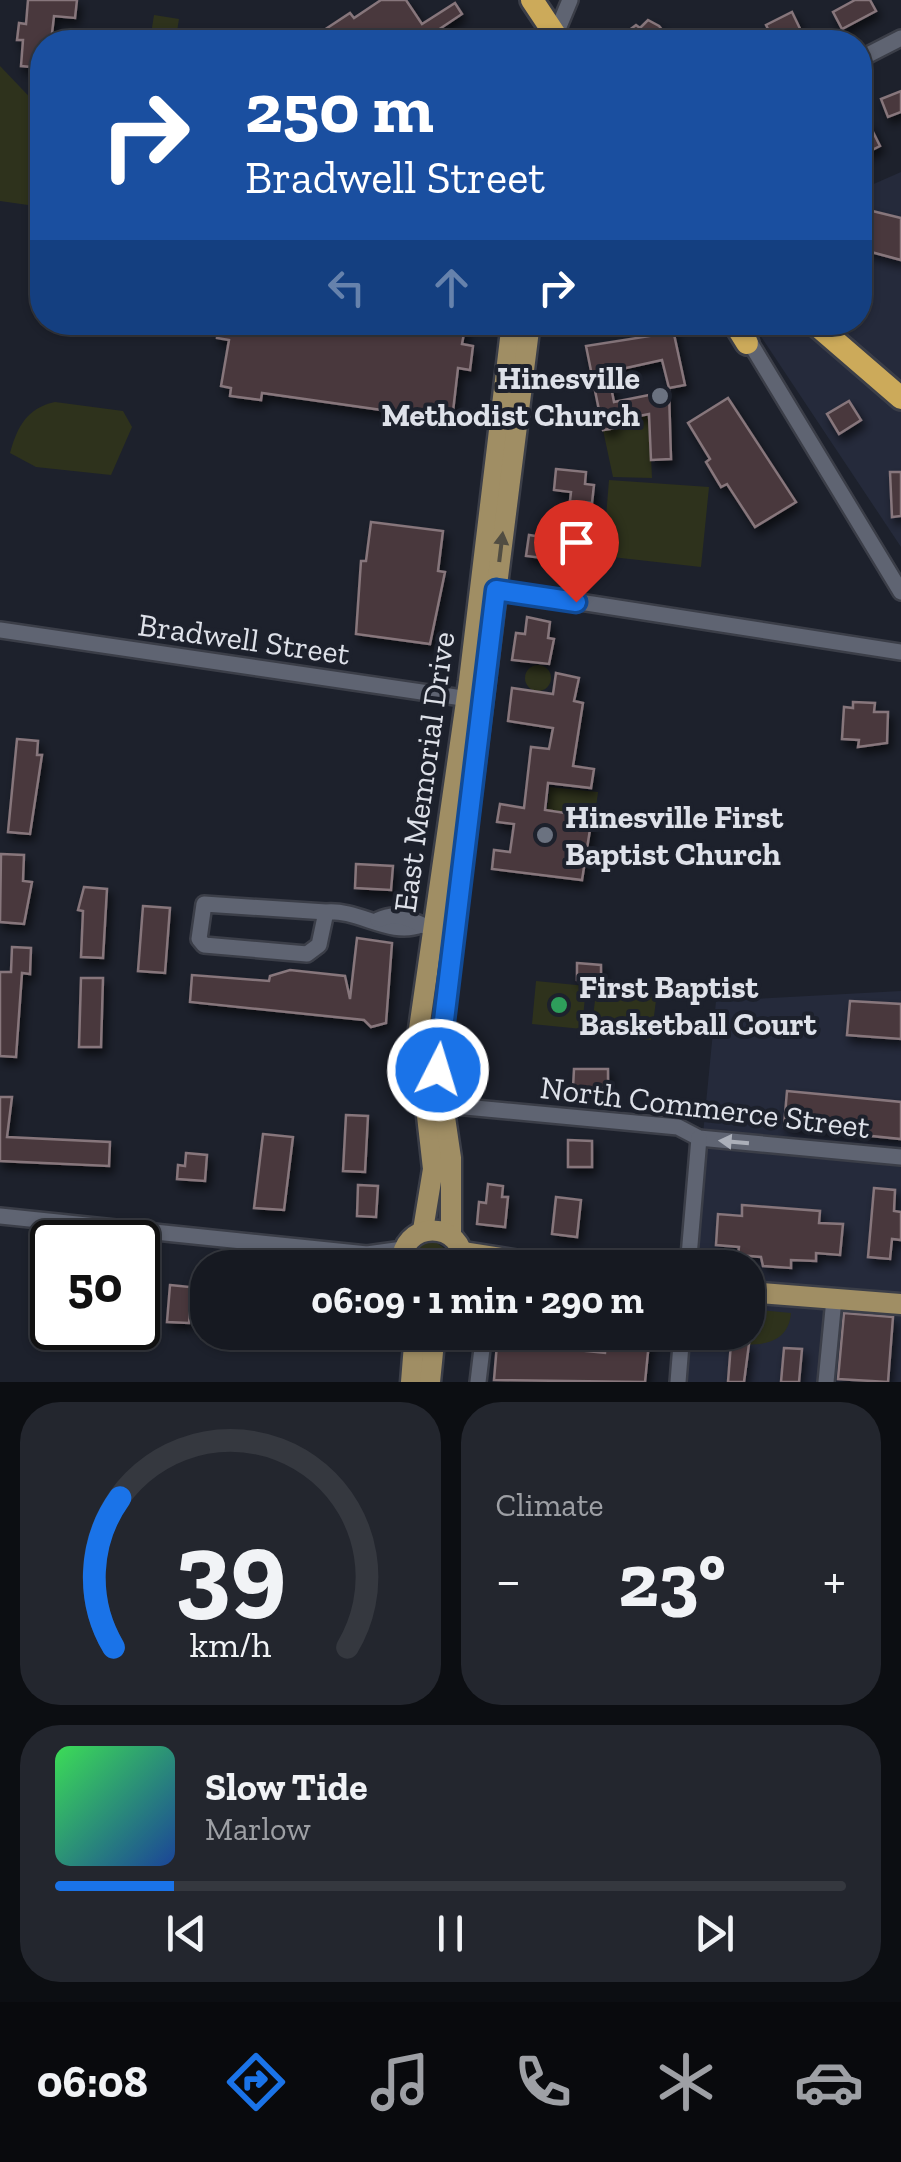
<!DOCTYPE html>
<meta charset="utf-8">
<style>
:root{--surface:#161921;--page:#23262e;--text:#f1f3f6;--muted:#9ea0a5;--line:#35383f;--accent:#1a73e8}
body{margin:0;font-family:"Zilla Slab",serif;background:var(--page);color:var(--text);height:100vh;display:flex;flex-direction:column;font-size:38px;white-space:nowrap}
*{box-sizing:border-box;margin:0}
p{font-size:32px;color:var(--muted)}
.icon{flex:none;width:55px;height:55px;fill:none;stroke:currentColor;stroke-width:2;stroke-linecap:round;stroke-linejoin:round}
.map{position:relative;height:1382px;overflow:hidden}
.details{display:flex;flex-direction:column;gap:20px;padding:20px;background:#0c0e12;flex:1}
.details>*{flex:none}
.guide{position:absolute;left:30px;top:30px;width:842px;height:305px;border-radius:40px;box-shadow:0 2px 8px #0004,0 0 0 2px var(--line);background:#1a4fa0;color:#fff;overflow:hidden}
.speed{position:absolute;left:30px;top:1220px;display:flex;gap:20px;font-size:50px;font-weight:700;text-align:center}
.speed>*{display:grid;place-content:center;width:130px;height:130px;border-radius:50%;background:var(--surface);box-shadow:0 2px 8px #0004,0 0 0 2px var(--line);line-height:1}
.speed .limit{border:5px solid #111;border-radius:15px;background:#fff;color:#111}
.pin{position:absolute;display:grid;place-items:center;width:85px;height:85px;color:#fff;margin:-102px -42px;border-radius:50% 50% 50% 0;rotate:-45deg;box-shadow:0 0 10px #0007}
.pin .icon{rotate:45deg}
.me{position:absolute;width:110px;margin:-55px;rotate:5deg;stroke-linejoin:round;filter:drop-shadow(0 0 8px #0008)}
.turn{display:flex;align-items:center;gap:35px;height:210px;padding:0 50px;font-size:45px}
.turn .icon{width:130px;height:130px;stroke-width:2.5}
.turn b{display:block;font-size:70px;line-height:85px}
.lanes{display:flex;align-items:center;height:95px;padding:0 50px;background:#0003;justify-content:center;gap:50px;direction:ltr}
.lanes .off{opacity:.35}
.big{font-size:75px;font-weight:700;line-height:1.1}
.details .tile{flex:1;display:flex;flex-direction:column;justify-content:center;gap:15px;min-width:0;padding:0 35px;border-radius:40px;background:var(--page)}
.details .dial{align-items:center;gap:0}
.dial svg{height:260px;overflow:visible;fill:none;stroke:var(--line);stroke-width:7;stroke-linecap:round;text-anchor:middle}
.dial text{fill:var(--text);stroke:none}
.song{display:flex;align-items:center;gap:30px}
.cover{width:120px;height:120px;border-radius:15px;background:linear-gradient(135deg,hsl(130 70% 55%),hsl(220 70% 35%))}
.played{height:10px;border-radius:5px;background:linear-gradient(90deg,var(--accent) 15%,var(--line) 15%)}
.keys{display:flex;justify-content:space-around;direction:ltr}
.heat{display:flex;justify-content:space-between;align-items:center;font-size:55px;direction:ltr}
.details .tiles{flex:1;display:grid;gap:20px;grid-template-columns:1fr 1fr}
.tile:last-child{grid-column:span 2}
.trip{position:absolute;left:190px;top:1250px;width:575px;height:100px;border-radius:40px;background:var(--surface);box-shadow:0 2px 8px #0004,0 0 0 2px var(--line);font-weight:700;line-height:100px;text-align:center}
.dock{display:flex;height:160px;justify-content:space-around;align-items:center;background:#090a0d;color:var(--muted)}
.dock .icon{width:70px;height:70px}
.dock .on{color:var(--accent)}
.dock b{font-size:45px;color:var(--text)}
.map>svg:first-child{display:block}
.built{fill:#252a3b}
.green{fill:#2e321c}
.building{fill:#48393d;stroke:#87767b;stroke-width:2.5;filter:url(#shadow)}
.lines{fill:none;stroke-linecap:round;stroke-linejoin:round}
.minor-casing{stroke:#3b3e48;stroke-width:20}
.major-casing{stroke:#3b3e48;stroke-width:25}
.highway-casing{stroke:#3b3e48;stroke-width:28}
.minor{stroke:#5f6472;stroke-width:15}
.major{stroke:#a08e64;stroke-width:20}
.highway{stroke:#ccaa5a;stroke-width:22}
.oneway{fill:#514d42}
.oneway2{fill:#abafb9}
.route-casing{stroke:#114b97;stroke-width:25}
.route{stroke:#1a73e8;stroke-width:18}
.worship-dot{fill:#6b7280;stroke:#1d212c;stroke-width:4}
.leisure-dot{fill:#2e9e5b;stroke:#1d212c;stroke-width:4}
.labels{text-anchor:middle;stroke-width:8;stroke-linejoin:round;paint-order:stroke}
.poi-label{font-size:32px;font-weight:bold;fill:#dee1e9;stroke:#1d212c;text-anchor:start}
.street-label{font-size:32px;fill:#dee1e9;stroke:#1d212c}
</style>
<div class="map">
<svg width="901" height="1382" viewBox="0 0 901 1382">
<defs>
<filter id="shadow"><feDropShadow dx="3.5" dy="6" stdDeviation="5" flood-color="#0009"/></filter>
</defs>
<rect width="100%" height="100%" fill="#1d212c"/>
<!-- built -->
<g class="built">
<path d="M901,172V547L756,329L759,323L860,322V190Z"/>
<path d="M901,991V1382H681L685,1333L748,1332V1268L690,1267L716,1001Z"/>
</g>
<!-- green -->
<g class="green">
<path d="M154,15L179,19L176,38L151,34Z"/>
<path d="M0,66L42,110V207L0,201Z"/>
<path d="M55,402L123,411L132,427L111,475L36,467L10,453C17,427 27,408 55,402Z"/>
<path d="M649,414L652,478L613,477L603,430L615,428L614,421Z"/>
<path d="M609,480L709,487L701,567L603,556Z"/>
<circle cx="538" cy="678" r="13"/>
<path d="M550,787L598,792L595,815L547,810Z"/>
<path d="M536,981L586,986L582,1029L532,1024Z"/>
<path d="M597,985L657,992L651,1040L591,1032Z"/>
<path d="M434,1241L448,1251V1267H415L418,1246Z"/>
<path d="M748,1309L791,1313C787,1361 723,1341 689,1338V1333L748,1332Z"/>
</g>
<!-- building -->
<g class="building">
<path d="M28,0H77L75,18L54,16L51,42H42V68L21,66L23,40H17L19,23L26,24Z"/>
<path d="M381,0H406L422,24L455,3L462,14L420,42H306L350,13L354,18Z"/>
<path d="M855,0H870L876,11L842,29L833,12Z"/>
<path d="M792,12L805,39L754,42L771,35L766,25Z"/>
<path d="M648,20L659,26L672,42H637L628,31L636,25L640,28Z"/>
<path d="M901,91V112L888,117L881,99Z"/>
<path d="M869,124L880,146L860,156V128Z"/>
<path d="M860,208L901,218V260L860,249Z"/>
<path d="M219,322H466L462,344L473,346L470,370L458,368L452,420L262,393L261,400L230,396L231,388L221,386L229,340L217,338Z"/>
<path d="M672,325L685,385L669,388L662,360L608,372L614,402L669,391L671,459L651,460L649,414L614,421L616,428L603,430L586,346L656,335L655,328Z"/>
<path d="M728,398L796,502L755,527L727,484L721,487L706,462L710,459L688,423Z"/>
<path d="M849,401L861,420L839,434L827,414Z"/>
<path d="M556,469L586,472L585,484L594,485L592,503L570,501L571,492L554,490Z"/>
<path d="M890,472H901V516L892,517Z"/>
<path d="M371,522L443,531L438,571L445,572L430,644L356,634L361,561H366Z"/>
<path d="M543,532L562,534L561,540L572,541L570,561L526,556L529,535L542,537Z"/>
<path d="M527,617L550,622L548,638L554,639L549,664L512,660L516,633L525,634Z"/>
<path d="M556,673L579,678L574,701L583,703L573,766L594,769L591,788L548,783L545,810L592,817L582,880L492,869L494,850L510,852L514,824L497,822L500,804L524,808L531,747L549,749L553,728L508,721L512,688L553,694Z"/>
<path d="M853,702L875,703L874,712H888L887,743L858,747L859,740L842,739L844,707L853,708Z"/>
<path d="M17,739L38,741L37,755H42L30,834L8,832Z"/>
<path d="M1,854L24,855L23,881L32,882L24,924L0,922Z"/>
<path d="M356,864L393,866L391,890L355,888Z"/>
<path d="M84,887L107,889L103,958L81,957L83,911L78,910Z"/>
<path d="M143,906L170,908L165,973L138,971Z"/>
<path d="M357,938L392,943L386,1023L371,1027L364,1020L190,1002L192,975L269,981L270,976L290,970L345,976L350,999Z"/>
<path d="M12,947L31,948L30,974L22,973L16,1057L0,1056V972H11Z"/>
<path d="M577,963L601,965V986L577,980Z"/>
<path d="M81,978H103L101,1047H79Z"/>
<path d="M850,1001L901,1004V1039L847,1035Z"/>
<path d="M574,1069H608V1088H573Z"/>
<path d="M787,1091L901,1102V1139L784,1127Z"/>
<path d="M0,1097H12L7,1137L110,1142L109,1166L0,1161Z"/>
<path d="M346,1115L368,1116L365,1172L343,1171Z"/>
<path d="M263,1134L293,1137L284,1210L254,1208Z"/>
<path d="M568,1140L592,1141V1167H568Z"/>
<path d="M186,1153L207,1155L205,1181L177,1179L178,1165L185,1166Z"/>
<path d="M488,1184L503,1186L502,1197H508L505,1227L477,1224L479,1202L486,1203Z"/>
<path d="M358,1185L378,1186L376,1217L357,1216Z"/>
<path d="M874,1188L895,1190L894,1211L901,1212V1240L892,1239L890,1259L868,1257Z"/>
<path d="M556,1197L581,1200L577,1237L552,1234Z"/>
<path d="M742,1205L820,1211L819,1223L843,1224L840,1255L816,1253V1261L791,1260V1268L763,1266L761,1257L738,1255L739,1247L716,1245L718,1214L742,1216Z"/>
<path d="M170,1285L200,1288L199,1301L191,1300L189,1323L167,1322Z"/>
<path d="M844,1313L893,1317L888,1382L838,1379Z"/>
<path d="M498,1332H538L536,1346L605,1353L607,1332H650L645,1382L494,1380Z"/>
<path d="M731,1343L749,1344L744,1382H728Z"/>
<path d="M784,1348L802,1349L799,1382H781Z"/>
</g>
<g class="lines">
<defs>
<g id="minor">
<path d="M555,36L570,0"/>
<path d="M860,59L901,38"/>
<path d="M746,336L901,592"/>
<path d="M490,588L901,652"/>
<path d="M0,630L476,700"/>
<path d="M326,912L204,904L199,939L204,945L307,954L319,945L326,912C359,909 390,937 421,925"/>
<path d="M378,920C397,911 408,919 425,926"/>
<path d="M444,1105L678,1127L699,1138L901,1157"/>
<path d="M0,1216L367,1254L403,1249"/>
<path d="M688,1268L699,1138"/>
<path d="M478,1382L484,1332"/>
<path d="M678,1382L682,1332"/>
<path d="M826,1382L834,1299"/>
</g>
<g id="major">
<path d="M423,1230L433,1169L418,1036L469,681L512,322"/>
<path d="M451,1234V1158L438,1070L440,1040L530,322"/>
<path d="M464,1252L564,1268"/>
<path d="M402,1268C397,1218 468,1218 463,1268"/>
<path d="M748,1292L901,1304"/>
<path d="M411,1382L415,1332"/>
<path d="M430,1382L435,1332"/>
</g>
<g id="highway">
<path d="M532,0L560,42"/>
<path d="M734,322L747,343"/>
<path d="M813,322L901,398"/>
</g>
</defs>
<!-- minor casing -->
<use href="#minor" class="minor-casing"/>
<!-- major casing -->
<use href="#major" class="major-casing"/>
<!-- highway casing -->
<use href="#highway" class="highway-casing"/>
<!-- minor -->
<use href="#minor" class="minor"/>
<!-- major -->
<use href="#major" class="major"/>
<!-- highway -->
<use href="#highway" class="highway"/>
</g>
<!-- one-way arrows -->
<defs><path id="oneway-solid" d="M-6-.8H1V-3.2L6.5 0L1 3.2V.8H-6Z" transform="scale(2.5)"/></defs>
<use class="oneway" href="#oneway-solid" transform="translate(501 547) rotate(-83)"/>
<use class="oneway2" href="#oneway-solid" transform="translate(734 1142) rotate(-175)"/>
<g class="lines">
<defs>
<path id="route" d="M438,1070L496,590L576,602"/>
</defs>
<!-- route casing -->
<use href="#route" class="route-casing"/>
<!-- route -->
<use href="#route" class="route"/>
</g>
<!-- markers -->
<g class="worship-dot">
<circle cx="660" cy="396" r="10"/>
<circle cx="545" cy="835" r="10"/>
</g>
<circle class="leisure-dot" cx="559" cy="1005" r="10"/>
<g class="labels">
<!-- poi labels -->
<g class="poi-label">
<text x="640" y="389" text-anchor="end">Hinesville<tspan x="640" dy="37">Methodist Church</tspan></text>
<text x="565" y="828">Hinesville First<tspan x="565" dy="37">Baptist Church</tspan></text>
<text x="579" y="998">First Baptist<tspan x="579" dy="37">Basketball Court</tspan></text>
</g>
<!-- street labels -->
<g class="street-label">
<text transform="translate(244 639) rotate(8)" y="11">Bradwell Street</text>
<text transform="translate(424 772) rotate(-82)" y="11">East Memorial Drive</text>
<text transform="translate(705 1107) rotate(7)" y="11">North Commerce Street</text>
</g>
</g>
</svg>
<div class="speed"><div class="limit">50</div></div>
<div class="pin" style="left:576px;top:602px;background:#d93025"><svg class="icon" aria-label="arrive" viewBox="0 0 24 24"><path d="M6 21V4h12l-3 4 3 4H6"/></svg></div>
<svg class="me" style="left:438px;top:1070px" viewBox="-20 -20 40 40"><circle r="17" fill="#1a73e8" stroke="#fff" stroke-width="3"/><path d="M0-11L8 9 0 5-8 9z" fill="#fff"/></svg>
<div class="trip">06:09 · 1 min · 290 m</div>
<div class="guide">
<div class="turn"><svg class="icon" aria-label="right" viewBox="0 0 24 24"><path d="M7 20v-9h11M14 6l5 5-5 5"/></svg><div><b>250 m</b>Bradwell Street</div></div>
<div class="lanes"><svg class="icon off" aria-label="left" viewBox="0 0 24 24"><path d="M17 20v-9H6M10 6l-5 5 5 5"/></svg><svg class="icon off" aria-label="ahead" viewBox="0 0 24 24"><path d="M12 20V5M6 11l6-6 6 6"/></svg><svg class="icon" aria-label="right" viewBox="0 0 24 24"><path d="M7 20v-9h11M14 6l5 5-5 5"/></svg></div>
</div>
</div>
<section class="details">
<div class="tiles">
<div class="tile dial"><svg viewBox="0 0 100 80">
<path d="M14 69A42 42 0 1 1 86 69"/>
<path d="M14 69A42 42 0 0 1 16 23" stroke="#1a73e8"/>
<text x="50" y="56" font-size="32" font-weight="700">39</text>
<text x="50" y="72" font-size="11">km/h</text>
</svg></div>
<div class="tile"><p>Climate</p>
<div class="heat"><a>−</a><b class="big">23°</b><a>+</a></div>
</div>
<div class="tile">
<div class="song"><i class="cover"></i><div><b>Slow Tide</b><p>Marlow</p></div></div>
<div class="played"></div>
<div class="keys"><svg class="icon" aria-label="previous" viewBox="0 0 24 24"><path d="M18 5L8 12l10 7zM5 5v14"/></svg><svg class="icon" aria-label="pause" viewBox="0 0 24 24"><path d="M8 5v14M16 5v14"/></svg><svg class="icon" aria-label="next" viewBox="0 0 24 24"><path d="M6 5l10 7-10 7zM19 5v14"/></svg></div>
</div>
</div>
</section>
<nav class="dock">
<b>06:08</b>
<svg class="icon on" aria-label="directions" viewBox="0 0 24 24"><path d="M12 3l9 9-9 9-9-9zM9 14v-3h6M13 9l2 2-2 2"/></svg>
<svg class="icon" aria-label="music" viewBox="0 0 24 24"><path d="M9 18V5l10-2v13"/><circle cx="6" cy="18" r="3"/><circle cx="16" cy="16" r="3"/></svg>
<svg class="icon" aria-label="phone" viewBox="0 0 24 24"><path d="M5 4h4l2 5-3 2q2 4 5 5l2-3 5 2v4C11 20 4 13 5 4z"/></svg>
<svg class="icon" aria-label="climate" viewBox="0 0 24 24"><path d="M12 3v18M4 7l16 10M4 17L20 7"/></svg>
<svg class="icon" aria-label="car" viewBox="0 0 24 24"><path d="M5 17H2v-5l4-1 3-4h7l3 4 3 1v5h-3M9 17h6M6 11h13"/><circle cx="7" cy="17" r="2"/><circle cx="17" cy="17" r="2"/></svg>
</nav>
